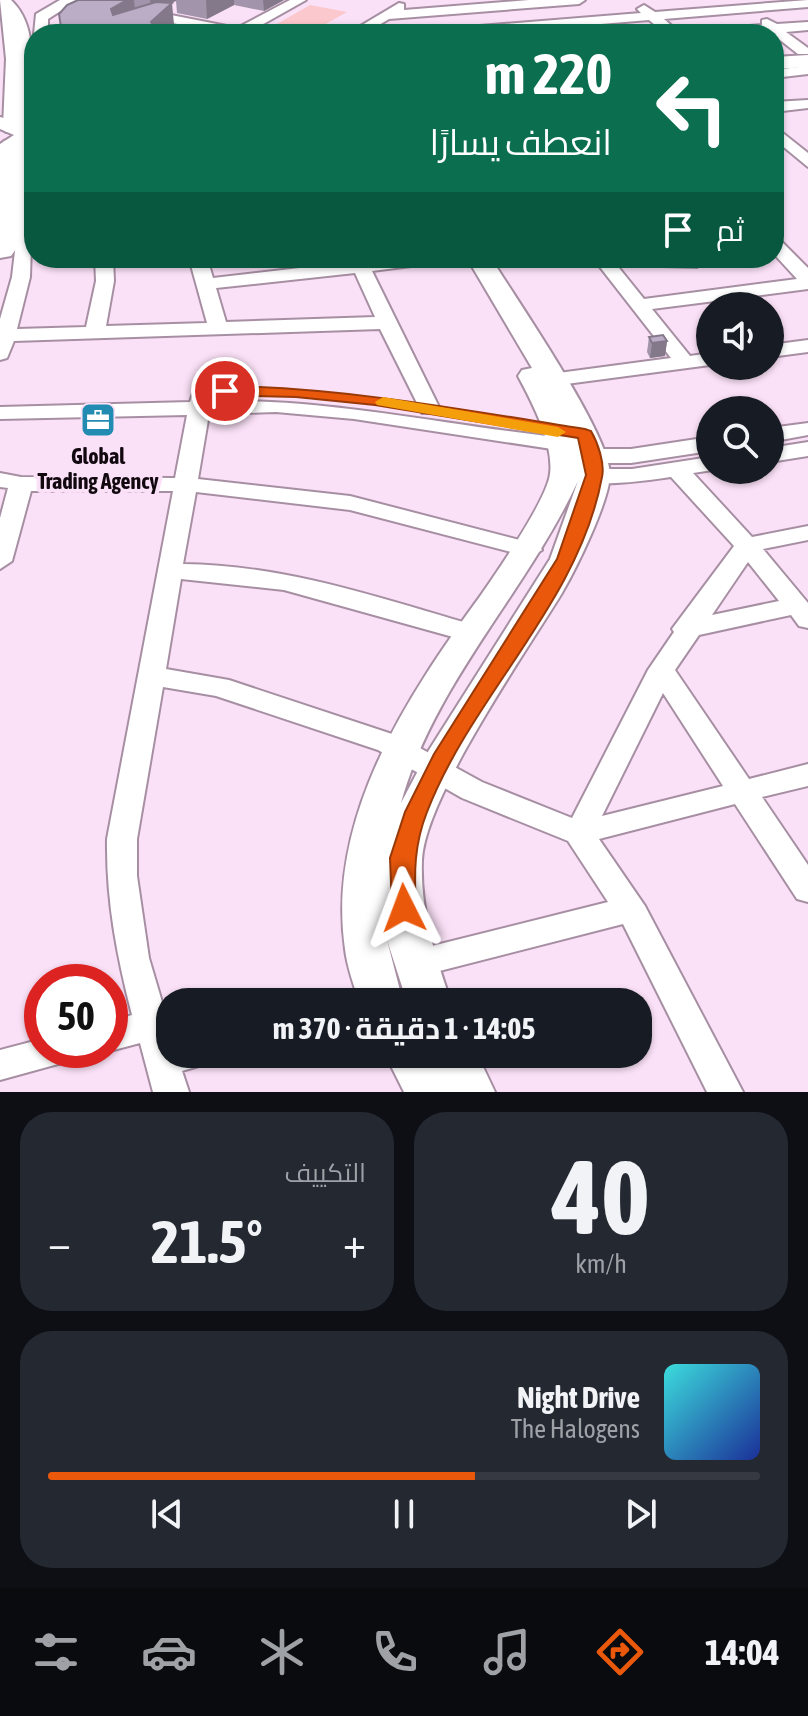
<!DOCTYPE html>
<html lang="ar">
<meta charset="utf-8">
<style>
:root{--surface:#171b24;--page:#242831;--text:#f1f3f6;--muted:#9ea1a6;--line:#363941;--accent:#ea580c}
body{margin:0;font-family:"Asap Condensed",Cairo,sans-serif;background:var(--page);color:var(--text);direction:rtl;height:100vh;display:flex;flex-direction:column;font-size:30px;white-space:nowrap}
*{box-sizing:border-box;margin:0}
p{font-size:26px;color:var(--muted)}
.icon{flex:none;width:44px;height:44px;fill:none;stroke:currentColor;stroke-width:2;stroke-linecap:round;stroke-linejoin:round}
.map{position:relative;height:1092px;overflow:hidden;direction:ltr}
.panel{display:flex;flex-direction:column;gap:20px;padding:20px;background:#0d0f14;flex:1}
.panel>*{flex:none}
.top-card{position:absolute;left:24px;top:24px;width:760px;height:244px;border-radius:32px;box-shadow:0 2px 6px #0004;direction:rtl;background:#0b6e4f;color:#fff;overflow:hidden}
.controls{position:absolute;left:696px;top:292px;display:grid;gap:16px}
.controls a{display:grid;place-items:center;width:88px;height:88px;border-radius:50%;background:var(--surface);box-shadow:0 2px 6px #0004;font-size:40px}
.speed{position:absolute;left:24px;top:964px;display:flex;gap:16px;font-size:40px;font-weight:700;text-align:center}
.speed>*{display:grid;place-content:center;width:104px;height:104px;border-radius:50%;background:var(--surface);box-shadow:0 2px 6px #0004;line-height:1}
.speed .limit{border:12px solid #d22;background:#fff;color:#111}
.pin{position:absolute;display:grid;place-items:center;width:68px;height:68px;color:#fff;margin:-34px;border:4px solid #fff;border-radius:50%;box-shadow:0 2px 8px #0007}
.me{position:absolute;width:88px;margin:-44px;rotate:357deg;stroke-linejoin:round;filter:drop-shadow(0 0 6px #0008)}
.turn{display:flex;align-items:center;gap:28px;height:168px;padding:0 40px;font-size:36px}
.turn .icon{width:104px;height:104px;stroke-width:2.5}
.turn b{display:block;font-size:56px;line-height:68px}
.then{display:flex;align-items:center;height:76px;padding:0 40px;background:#0003;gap:16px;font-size:30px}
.big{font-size:60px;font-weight:700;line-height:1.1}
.panel .tile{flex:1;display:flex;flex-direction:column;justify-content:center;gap:12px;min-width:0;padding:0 28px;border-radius:32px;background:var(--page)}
.panel .dial{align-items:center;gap:0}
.dial b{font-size:104px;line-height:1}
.song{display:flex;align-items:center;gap:24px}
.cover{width:96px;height:96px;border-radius:12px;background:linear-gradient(135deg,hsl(180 70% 55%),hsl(230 70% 35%))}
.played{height:8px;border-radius:4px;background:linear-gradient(90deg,var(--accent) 60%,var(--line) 60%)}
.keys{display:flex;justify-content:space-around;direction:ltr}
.heat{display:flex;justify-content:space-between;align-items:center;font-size:44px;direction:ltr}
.panel .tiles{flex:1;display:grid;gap:20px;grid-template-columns:1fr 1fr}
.tile:last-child{grid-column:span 2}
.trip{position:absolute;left:156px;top:988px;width:496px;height:80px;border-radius:32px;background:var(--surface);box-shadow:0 2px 6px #0004;font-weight:700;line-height:80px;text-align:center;direction:rtl}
.tab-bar{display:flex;height:128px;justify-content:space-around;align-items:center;background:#090b0e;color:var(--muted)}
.tab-bar .icon{width:56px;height:56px}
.tab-bar .on{color:var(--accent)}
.tab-bar b{font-size:36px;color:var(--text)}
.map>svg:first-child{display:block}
.green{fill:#fbc8cd}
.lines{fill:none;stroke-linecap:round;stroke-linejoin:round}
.minor-casing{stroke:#a78fa3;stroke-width:4}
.secondary-casing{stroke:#a78fa3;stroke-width:4}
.motorway-casing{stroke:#a78fa3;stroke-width:4}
.minor{fill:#fff;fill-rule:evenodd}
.secondary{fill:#fff;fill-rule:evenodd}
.motorway{fill:#fff;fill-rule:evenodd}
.wall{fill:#a295ab}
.shaded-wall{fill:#84798b}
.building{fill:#bcadc7;stroke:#84798b;stroke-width:2}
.route{fill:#ea580c;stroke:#983908;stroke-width:2}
.slow{fill:#f59e0b}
.labels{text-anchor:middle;stroke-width:8;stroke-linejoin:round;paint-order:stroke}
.poi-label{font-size:22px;font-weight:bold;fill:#120910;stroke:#fbe1f7}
</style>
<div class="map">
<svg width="808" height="1092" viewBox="0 0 808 1092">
<rect width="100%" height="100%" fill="#fbe1f7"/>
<!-- green -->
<path class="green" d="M310,5L347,12L308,34L270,28Z"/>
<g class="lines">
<defs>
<g id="minor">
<path d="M60,0H95L237,28L290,0H306L251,31L255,34H227L73,3L48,19V34H34L36,14Z"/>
<path d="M529,0H585L579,4L389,19L364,34H347L399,3L404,4V10Z"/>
<path d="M808,0V7L664,19L681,34H666L649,20L480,34H424L431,30L641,13L637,9L644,5L655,12Z"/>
<path d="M767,19L777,24L808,22V30L786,32L808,48V54H798L771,33L691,34L698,30L762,25V20Z"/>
<path d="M808,66V74L774,78V70Z"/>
<path d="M808,100V108L774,112V102Z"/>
<path d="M774,126L808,153V167L774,139Z"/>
<path d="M34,151L30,277L17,329L86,327L96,281L95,258H113L114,281L106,326L207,323L189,258H207L213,278L387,258H444L435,263L372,271L440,409L436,413H422L380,329L14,341L7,358L0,360V319L12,277L26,156ZM355,273L375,317L226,322L216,288Z"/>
<path d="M774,239L780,240L808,268V289L652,309L690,356L710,353V365L536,388L526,382L536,376L671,358L593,258H611L644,299L797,279L774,254Z"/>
<path d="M808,340V352L770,357V345Z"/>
<path d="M202,386L212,392L211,401C335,398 455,428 578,439L586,441L587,449H631L710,437V451L631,463H573L565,461L562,456L565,451L354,419L276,412L209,414L198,479L350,496L539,545L542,550L530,557L350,510L196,492L183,564C286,565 383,599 480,627L484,633L480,639L471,642L284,590L181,579L166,669L229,680L398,736L482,782L572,818L648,670L674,632L672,629L734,546L671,477C650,480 582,491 568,474L571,469H632L710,457L713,470L693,473L752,537L808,526V540L763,549L808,603V628L799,626L791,615L699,635L675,670L749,779L808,764V786L762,797L808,865V902L797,899L735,804L599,839L645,906L743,1092H707L623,924L416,977L404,973L400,963L404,953L608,902L568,841L462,798L378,750L216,696L163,687L137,839V876L149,958L170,1029V1054H207L202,1065L182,1071L189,1092H153L140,1043L110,1051L108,1050L110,1021L132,1015C117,957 106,900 107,839L173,491H31L12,561L0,569V518L8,488L0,487V473L21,477L175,478L187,415L0,419V407L190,402L195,388ZM748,562L779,601L712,615ZM663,693L723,786L602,816Z"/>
<path d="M808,423V435L770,442V428Z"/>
<path d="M808,442V456L770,462V448Z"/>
<path d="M42,1039V1050H74L69,1061L0,1080V1050Z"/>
</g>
<g id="secondary">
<path d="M808,55V67L774,69V57Z"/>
<path d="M0,117L26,124L34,134L25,148L0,158V144L14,135L0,129Z"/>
<path d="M467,258H491C516,299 611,435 610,475C609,502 576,569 562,593C526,652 425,797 422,860C420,911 435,955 451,1002H407L387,940L403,1002H359C354,985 347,967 345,949C326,818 407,696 481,595C497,572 547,499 550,474C554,444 532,402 518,376L522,370L532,368ZM578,481L550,559L429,750L401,803C433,685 527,591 578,481Z"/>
<path d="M385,1054H477L495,1092H404Z"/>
</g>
<g id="motorway">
<path d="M0,0H11C43,30 29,87 29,126L26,132H6L3,126L6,59Z"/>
<path d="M14,139L24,141C37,161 20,225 16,249L11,256L0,258V147L4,141Z"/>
</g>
</defs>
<!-- minor casing -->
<use href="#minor" class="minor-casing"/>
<!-- secondary casing -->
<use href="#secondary" class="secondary-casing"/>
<!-- motorway casing -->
<use href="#motorway" class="motorway-casing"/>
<!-- minor -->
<use href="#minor" class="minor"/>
<!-- secondary -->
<use href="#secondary" class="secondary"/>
<!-- motorway -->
<use href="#motorway" class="motorway"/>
</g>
<!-- wall -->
<g class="wall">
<path d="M78,0H284L264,11L234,5L207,19L177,13L176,1L170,3L174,25L165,34H62Z"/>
<path d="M617,258H700L698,269L627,267Z"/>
<path d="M710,321V352L699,337L701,322Z"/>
<path d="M649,337L667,341L665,356L650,358L647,352Z"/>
</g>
<!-- shaded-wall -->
<g class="shaded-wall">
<path d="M127,0H134L136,18L113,31L111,9Z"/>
<path d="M150,0H176V1L151,8Z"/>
<path d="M206,0H234V5L207,19Z"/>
<path d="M263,0H284L264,11Z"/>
<path d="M172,3L174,25L165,34H152L151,22Z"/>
<path d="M667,341L665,356L650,358L652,343Z"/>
</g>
<!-- building -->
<g class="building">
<path d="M78,0H127L111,9L113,15L156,2L172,3L151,22L160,34H62L59,14L67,5Z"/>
<path d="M710,321V334L701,322Z"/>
<path d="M663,335L667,341L652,343L649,337Z"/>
</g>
<!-- route -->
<path class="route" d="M225,386C347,388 465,410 585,429L591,431C598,443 605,464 602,477C579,603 472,695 427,812C414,845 414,873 416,908L413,915L404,918L396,915L392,908L390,858L405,812L434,754L557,559L586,475L578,438L375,405L296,397L219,395L217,391Z"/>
<!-- slow -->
<path class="slow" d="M383,397L558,427L566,432L558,437L377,405L375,402Z"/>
<!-- icons -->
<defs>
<symbol id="office-square" viewBox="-11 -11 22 22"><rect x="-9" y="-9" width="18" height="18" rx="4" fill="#218bb2" stroke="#fbe1f7"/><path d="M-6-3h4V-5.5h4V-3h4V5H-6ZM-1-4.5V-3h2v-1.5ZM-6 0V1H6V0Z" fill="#fff"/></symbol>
</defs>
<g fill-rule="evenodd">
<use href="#office-square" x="78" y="400" width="40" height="40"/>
</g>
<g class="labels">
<!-- poi labels -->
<g class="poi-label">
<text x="98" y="464">Global<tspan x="98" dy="25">Trading Agency</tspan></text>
</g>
</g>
</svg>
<div class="controls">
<a><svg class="icon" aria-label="sound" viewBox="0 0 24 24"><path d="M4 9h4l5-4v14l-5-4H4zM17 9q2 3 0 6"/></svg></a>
<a><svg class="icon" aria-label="search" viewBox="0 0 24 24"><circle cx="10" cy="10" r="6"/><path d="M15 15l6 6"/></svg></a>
</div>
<div class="speed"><div class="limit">50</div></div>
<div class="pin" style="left:225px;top:391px;background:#d93025"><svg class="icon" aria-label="arrive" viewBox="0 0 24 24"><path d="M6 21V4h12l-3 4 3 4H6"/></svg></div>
<svg class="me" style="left:404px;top:908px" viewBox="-20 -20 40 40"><path d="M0-17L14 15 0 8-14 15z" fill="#ea580c" stroke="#fff" stroke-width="4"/></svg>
<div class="trip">14:05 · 1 دقيقة · 370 m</div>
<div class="top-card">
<div class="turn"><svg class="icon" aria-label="left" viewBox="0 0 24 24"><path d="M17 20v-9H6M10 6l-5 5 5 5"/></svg><div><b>220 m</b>انعطف يسارًا</div></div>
<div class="then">ثم<svg class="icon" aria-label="arrive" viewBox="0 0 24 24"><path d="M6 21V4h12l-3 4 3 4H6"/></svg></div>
</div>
</div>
<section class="panel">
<div class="tiles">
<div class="tile dial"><b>40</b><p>km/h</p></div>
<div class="tile"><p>التكييف</p>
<div class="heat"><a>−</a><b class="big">21.5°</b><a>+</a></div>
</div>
<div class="tile">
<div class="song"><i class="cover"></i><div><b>Night Drive</b><p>The Halogens</p></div></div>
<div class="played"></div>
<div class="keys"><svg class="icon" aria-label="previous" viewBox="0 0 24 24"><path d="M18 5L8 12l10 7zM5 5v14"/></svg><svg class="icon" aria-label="pause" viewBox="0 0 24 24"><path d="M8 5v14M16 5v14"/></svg><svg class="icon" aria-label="next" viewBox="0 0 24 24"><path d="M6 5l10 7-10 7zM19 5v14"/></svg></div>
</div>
</div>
</section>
<nav class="tab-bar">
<b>14:04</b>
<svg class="icon on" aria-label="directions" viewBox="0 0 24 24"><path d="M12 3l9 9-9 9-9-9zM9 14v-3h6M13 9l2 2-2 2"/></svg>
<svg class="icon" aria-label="music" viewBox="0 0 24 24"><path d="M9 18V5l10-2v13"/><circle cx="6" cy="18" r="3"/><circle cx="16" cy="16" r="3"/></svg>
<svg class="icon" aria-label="phone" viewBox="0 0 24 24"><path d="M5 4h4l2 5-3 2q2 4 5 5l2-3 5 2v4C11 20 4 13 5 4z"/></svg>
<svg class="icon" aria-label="climate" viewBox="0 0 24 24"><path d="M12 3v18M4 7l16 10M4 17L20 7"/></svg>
<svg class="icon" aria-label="car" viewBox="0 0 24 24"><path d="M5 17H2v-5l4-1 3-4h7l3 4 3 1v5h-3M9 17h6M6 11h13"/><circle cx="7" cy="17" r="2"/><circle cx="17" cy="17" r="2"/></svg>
<svg class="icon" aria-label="filters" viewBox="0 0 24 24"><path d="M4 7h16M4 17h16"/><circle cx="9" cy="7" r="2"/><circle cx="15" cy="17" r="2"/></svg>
</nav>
